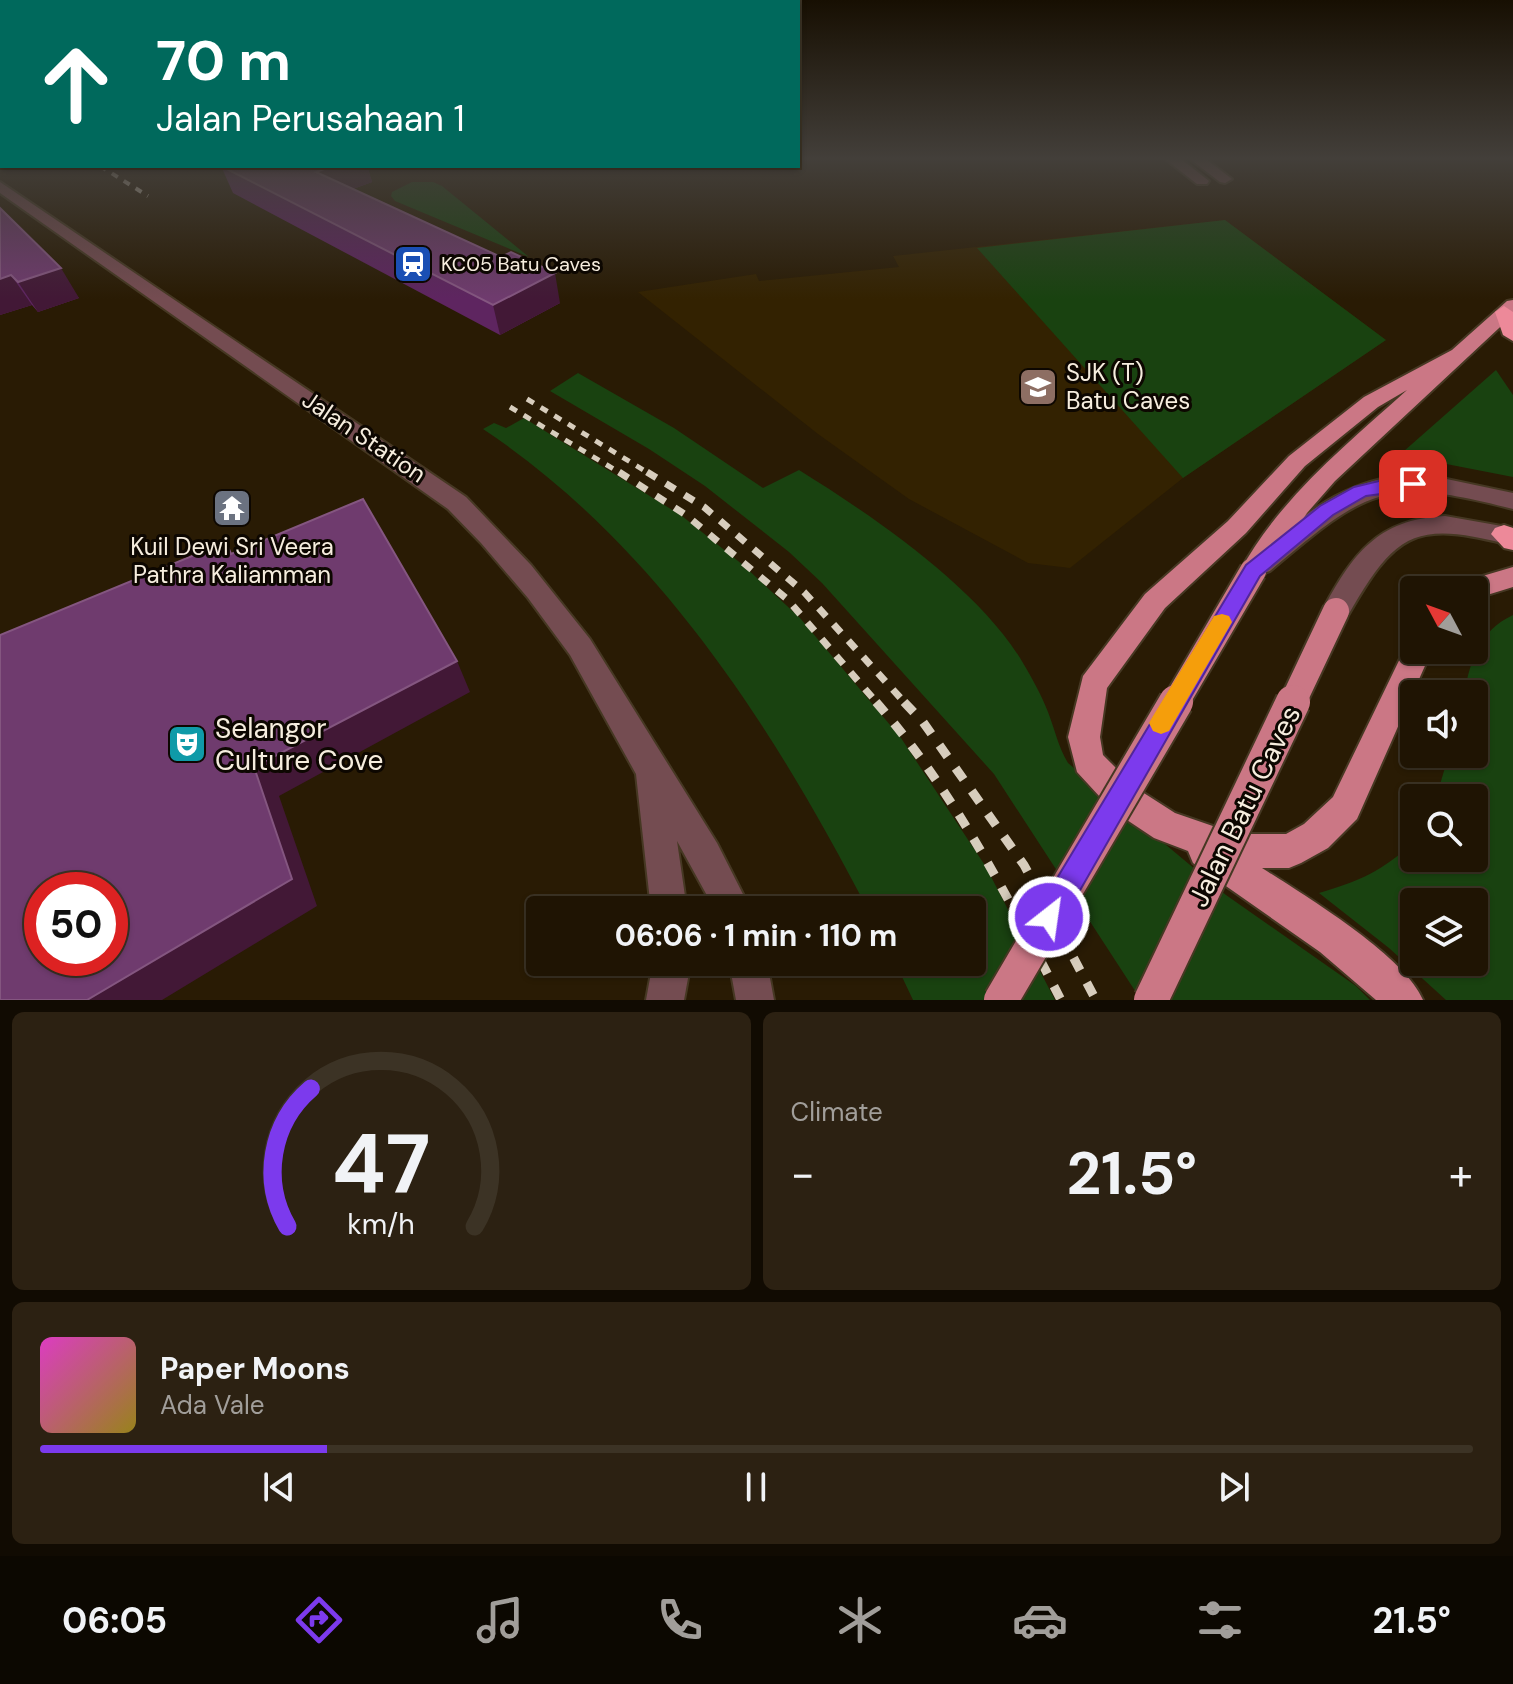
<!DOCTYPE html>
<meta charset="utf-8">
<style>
:root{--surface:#1f1403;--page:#2c2112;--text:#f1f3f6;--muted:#a19e9a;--line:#3c3325;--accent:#7c3aed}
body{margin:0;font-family:"DM Sans",sans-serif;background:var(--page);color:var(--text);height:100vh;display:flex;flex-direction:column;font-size:30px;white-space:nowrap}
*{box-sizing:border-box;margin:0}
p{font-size:26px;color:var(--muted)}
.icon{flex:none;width:44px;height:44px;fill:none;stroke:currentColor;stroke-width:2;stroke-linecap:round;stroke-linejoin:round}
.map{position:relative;height:1000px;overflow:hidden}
.panel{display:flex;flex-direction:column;gap:12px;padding:12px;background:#110b02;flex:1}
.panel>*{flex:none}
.hud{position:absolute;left:0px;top:0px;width:800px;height:168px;box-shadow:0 2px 6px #0004,0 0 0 2px var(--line);background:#00695c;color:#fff;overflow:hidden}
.needle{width:52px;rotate:311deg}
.fabs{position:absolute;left:1400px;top:576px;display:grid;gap:16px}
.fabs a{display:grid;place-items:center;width:88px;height:88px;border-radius:8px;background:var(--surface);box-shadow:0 2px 6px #0004,0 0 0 2px var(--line);font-size:40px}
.speed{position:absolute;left:24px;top:872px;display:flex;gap:16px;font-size:40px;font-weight:700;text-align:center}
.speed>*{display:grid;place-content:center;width:104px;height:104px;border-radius:50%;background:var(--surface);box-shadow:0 2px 6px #0004,0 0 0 2px var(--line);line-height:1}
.speed .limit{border:12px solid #d22;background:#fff;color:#111}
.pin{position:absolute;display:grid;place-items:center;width:68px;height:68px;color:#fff;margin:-34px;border-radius:16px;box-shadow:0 4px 12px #0006}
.me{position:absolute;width:88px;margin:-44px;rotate:30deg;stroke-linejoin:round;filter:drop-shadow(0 0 6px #0008)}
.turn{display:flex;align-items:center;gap:28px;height:168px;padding:0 24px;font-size:36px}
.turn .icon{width:104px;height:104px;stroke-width:2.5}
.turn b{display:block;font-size:56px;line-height:68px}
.big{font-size:60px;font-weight:700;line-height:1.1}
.panel .tile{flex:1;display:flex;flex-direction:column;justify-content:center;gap:12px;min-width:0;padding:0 28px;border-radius:12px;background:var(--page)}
.panel .dial{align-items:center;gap:0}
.dial svg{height:208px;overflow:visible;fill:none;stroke:var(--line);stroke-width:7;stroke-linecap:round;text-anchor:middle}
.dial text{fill:var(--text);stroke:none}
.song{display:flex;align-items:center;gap:24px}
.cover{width:96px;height:96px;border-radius:12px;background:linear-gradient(135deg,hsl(310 70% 55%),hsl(50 70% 35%))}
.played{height:8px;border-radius:4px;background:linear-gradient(90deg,var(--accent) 20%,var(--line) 20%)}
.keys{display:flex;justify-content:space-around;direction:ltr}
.heat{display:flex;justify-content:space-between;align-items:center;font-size:44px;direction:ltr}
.panel .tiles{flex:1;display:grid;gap:12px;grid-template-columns:1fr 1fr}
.tile:last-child{grid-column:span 2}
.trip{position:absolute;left:526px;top:896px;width:460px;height:80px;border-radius:8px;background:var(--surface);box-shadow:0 2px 6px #0004,0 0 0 2px var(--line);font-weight:700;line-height:80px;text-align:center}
.dock{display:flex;height:128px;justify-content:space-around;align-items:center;background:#0c0801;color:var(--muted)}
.dock .icon{width:56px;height:56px}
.dock .on{color:var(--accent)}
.dock b{font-size:36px;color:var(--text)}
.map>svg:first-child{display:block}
.built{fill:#332201}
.green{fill:#194210;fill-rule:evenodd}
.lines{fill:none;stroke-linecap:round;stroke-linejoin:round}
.minor-casing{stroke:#463823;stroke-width:4}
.major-casing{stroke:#463823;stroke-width:4}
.highway-casing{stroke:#463823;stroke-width:4}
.minor{fill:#744c51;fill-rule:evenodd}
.major{fill:#cb7785;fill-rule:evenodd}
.highway{fill:#ed8999;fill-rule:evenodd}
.rail-far3{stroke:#d7cdbd;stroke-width:4;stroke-dasharray:7 7;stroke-linecap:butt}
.rail-far2{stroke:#d7cdbd;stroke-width:5;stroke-dasharray:8 8;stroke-linecap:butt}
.rail-far1{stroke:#d7cdbd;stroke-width:7;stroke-dasharray:11 11;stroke-linecap:butt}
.rail{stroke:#d7cdbd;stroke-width:9;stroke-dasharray:14 14;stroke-linecap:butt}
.major-bridge-far1-casing{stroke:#463823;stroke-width:30;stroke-linecap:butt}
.major-bridge-casing{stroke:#463823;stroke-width:38;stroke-linecap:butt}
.major-bridge-far1{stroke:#cb7785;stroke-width:26}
.major-bridge{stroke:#cb7785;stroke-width:34}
.wall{fill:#5e2560}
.shaded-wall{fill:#421836}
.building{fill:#6f3b6e;stroke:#845680;stroke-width:2;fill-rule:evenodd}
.route{fill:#7c3aed;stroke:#51269a;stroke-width:2}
.slow{fill:#f59e0b}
.labels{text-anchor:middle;stroke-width:6;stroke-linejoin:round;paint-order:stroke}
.far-poi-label{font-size:20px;fill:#f6edde;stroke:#0d0701;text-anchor:start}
.poi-label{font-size:24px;fill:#f6edde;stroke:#0d0701;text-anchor:start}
.street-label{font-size:24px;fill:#f6edde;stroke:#0d0701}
.near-poi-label{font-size:28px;fill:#f6edde;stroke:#0d0701;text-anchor:start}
.near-street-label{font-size:28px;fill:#f6edde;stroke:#0d0701}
</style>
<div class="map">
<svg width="1513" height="1000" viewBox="0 0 1513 1000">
<rect width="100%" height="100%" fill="#291b04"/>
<!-- built -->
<path class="built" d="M1225,220L1386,340L1183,478L1070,568L1028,563L909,499L818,434L638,292L756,274L759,281L899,267L893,256Z"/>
<!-- green -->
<g class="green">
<path d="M412,182H433L442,186L529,257L395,201L391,196L392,192Z"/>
<path d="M1225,220L1386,340L1183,478L977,248Z"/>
<path d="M1496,370L1513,395V477L1436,462L1395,459Z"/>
<path d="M578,373L674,428L763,488L799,470C873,516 979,588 1023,663C1032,678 1042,696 1048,712C1055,730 1058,746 1068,763L1226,895L1356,986L1370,1000H1141L994,774L822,583L789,552L705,486L649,449L550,391Z"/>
<path d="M524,418L682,516L743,565L800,618L901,738L986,867L1055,1000H913L895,962H972V910H868C773,727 657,545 483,429L494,423L506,428Z"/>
<path d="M1513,615V1000H1446L1389,948L1319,893C1360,881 1382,871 1414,842V858H1474V798H1436L1449,754H1474V694H1464C1471,659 1479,631 1513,615ZM1474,902V962H1414V902Z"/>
</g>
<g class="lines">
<defs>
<g id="minor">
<path d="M1165,159H1181L1209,181L1207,184H1197Z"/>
<path d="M1190,159H1206L1232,179L1225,183L1220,182Z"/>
<path d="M0,182L466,497L531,565L590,639L717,843L751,910H715L677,841L687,910H651L636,774L570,655L528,598L481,543L448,509L0,193Z"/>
<path d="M1398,476L1437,477L1513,493V509C1385,476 1368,488 1270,571L1261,574L1252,571L1248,564L1252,557C1298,520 1337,484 1398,476Z"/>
<path d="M1445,516L1513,528V546C1413,519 1395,533 1346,619L1336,622L1326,619L1322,611C1352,555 1377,519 1445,516Z"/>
<path d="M653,962H691L684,1000H646Z"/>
<path d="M729,962H767L774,1000H736Z"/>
</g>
<g id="major">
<path d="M1513,300V315L1335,481L1307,513L1262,578L1253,581L1244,578L1240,571C1280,498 1346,445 1407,390L1378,407L1305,466L1246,533L1165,608L1107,688L1100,737L1103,755L1136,788L1175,813L1236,834H1286L1304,824L1333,797L1408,642L1414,640V650H1432L1357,819L1328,848L1301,863L1289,868H1262C1304,895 1405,956 1423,1000H1376L1320,952L1193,863L1188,851L1154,838L1112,810L1077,772L1068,737L1083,676L1145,594L1228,521L1289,456L1364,397L1452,350L1507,301Z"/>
<path d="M1513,567V587L1474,599V590H1455L1459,583Z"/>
</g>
<g id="highway">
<path d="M1504,306L1513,312V341L1503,335L1495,312Z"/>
<path d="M1504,525L1513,528V550L1504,548L1491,534L1495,528Z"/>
</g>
</defs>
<!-- minor casing -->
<use href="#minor" class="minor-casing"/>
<!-- major casing -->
<use href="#major" class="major-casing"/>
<!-- highway casing -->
<use href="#highway" class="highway-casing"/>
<!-- minor -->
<use href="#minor" class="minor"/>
<!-- major -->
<use href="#major" class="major"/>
<!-- highway -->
<use href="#highway" class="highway"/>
<!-- rail-far3 -->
<path class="rail-far3" d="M100,166L148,196"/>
<!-- rail-far2 -->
<g class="rail-far2">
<path d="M527,399L650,474"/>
<path d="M510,407L622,474"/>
</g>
<!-- rail-far1 -->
<g class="rail-far1">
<path d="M619,472L686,515L787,599L878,704"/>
<path d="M647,472L704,507L804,592L906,704"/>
</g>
<!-- rail -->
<g class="rail">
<path d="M876,702C953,790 1008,897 1061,1000"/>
<path d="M904,702L923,722L1024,865L1096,1000"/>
</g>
<defs>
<g id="major-bridge-far1">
<path d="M1175,704L1253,571"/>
<path d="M1292,704L1336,611"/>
</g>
<g id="major-bridge">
<path d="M1001,1000L1176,702"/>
<path d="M1151,1000L1293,702"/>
</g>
</defs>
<!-- major-bridge-far1 casing -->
<use href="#major-bridge-far1" class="major-bridge-far1-casing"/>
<!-- major-bridge casing -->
<use href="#major-bridge" class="major-bridge-casing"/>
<!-- major-bridge-far1 -->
<use href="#major-bridge-far1" class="major-bridge-far1"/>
<!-- major-bridge -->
<use href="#major-bridge" class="major-bridge"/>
</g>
<!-- wall -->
<g class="wall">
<path d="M221,166H367L372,182L353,189L560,303L500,335L233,193Z"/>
<path d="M0,208L79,298L38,312L32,305L0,315Z"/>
</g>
<!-- shaded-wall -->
<g class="shaded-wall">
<path d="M333,166H367L372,182L326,199L316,172Z"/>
<path d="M61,268L79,298L38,312L18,282Z"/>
<path d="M555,273L560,303L500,335L493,305Z"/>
<path d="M11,275L32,305L0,315V279Z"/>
<path d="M457,661L470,692L279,796L317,906L162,1000H87L254,767Z"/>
</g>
<!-- building -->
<g class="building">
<path d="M221,166H333L316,172L501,257L511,252L555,273L493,305Z"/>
<path d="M0,208L61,268L18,282L11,275L0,279Z"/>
<path d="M363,499L457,661L254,767L292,879L87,1000H0V635L226,542L231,554ZM42,890H110V958H42Z"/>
</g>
<!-- sky -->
<linearGradient id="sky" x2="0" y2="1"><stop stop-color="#170f02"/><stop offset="0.53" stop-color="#433f3a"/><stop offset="1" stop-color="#433f3a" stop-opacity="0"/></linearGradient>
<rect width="1513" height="299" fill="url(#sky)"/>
<!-- route -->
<path class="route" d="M1413,478L1422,484L1419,489L1366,496L1333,515L1260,576L1059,927L1049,931L1039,927L1035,917L1039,908L1246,565L1320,506L1354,487L1383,480Z"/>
<!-- slow -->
<path class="slow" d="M1222,614L1229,616L1232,622L1169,731L1161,734L1153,731L1149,723L1153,716L1214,616Z"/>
<!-- icons -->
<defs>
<symbol id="station-square" viewBox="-11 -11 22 22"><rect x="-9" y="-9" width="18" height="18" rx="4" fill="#1a4fb4" stroke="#0d0701"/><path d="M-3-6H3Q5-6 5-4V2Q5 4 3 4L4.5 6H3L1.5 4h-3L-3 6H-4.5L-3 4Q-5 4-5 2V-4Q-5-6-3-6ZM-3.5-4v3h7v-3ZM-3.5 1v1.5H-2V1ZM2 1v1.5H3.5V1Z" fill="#fff"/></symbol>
<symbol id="school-square" viewBox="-11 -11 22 22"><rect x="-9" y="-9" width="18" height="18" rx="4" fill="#8d6e63" stroke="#0d0701"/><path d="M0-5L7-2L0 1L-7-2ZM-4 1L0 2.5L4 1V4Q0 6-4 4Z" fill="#fff"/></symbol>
<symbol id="temple-square" viewBox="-11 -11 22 22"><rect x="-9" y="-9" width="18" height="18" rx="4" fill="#6b7280" stroke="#0d0701"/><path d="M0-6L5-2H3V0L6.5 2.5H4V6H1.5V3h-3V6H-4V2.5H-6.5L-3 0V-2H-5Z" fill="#fff"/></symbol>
<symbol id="theatre-square" viewBox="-11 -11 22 22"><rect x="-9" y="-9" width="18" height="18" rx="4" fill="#0f9aa8" stroke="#0d0701"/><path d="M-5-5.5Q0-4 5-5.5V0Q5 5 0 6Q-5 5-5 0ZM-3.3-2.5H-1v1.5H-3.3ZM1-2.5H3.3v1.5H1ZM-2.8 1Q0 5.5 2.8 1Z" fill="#fff"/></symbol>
</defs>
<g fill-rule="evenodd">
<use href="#station-square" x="391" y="242" width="44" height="44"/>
<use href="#school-square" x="1016" y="365" width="44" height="44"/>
<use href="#temple-square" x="210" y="486" width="44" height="44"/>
<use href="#theatre-square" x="165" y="722" width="44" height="44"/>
</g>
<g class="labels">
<!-- far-poi labels -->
<g class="far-poi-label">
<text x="441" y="271">KC05 Batu Caves</text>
</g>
<!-- poi labels -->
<g class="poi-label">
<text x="1066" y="381">SJK (T)<tspan x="1066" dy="28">Batu Caves</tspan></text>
<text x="232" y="555" text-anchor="middle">Kuil Dewi Sri Veera<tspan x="232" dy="28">Pathra Kaliamman</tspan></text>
</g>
<!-- street labels -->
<g class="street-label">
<text transform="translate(364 437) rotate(34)" y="8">Jalan Station</text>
</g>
<!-- near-poi labels -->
<g class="near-poi-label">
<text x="215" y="738">Selangor<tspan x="215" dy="32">Culture Cove</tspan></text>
</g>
<!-- near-street labels -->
<g class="near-street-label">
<text transform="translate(1244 806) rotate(-64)" y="10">Jalan Batu Caves</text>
</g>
</g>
</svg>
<div class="fabs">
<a><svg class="needle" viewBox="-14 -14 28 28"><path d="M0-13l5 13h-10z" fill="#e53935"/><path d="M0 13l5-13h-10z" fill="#a19e9a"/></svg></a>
<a><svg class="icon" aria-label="sound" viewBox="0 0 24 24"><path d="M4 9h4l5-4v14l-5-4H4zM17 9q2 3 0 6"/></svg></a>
<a><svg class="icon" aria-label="search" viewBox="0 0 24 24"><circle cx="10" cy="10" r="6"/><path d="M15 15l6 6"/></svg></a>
<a><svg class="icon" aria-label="layers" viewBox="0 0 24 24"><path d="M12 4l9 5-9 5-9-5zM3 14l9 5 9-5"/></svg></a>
</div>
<div class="speed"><div class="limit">50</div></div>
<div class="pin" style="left:1413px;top:484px;background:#d93025"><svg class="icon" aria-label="arrive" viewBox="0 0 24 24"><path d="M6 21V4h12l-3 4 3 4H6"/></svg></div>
<svg class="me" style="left:1049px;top:917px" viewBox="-20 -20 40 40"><circle r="17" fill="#7c3aed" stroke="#fff" stroke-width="3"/><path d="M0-11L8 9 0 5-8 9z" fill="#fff"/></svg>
<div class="trip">06:06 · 1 min · 110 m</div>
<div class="hud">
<div class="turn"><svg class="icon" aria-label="ahead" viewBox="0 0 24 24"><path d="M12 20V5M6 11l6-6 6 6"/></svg><div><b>70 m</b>Jalan Perusahaan 1</div></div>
</div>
</div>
<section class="panel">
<div class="tiles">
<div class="tile dial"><svg viewBox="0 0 100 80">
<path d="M14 69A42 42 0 1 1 86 69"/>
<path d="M14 69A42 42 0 0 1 23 16" stroke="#7c3aed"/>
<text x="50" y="56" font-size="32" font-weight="700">47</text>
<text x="50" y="72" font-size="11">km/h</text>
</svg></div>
<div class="tile"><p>Climate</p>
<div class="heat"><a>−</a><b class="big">21.5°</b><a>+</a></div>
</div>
<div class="tile">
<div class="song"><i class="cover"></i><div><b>Paper Moons</b><p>Ada Vale</p></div></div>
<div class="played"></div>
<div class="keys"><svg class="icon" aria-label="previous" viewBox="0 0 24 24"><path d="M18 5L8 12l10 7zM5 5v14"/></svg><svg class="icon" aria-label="pause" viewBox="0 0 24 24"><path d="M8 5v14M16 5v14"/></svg><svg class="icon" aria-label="next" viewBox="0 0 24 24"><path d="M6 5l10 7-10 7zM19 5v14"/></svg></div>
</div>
</div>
</section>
<nav class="dock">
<b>06:05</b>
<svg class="icon on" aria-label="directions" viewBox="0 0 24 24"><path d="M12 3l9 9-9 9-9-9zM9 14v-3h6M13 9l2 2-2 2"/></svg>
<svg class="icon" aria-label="music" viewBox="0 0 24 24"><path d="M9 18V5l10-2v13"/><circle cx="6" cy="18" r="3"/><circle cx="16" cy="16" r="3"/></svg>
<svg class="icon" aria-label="phone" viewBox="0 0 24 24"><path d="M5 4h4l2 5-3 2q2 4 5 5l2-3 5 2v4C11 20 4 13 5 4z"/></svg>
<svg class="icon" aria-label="climate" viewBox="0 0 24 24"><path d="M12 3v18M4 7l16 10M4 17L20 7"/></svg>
<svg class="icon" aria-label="car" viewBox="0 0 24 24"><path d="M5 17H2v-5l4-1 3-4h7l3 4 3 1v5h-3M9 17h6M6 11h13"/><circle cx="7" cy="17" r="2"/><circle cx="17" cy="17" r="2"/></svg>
<svg class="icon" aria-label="filters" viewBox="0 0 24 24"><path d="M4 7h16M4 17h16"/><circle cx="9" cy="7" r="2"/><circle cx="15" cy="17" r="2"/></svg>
<b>21.5°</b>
</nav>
